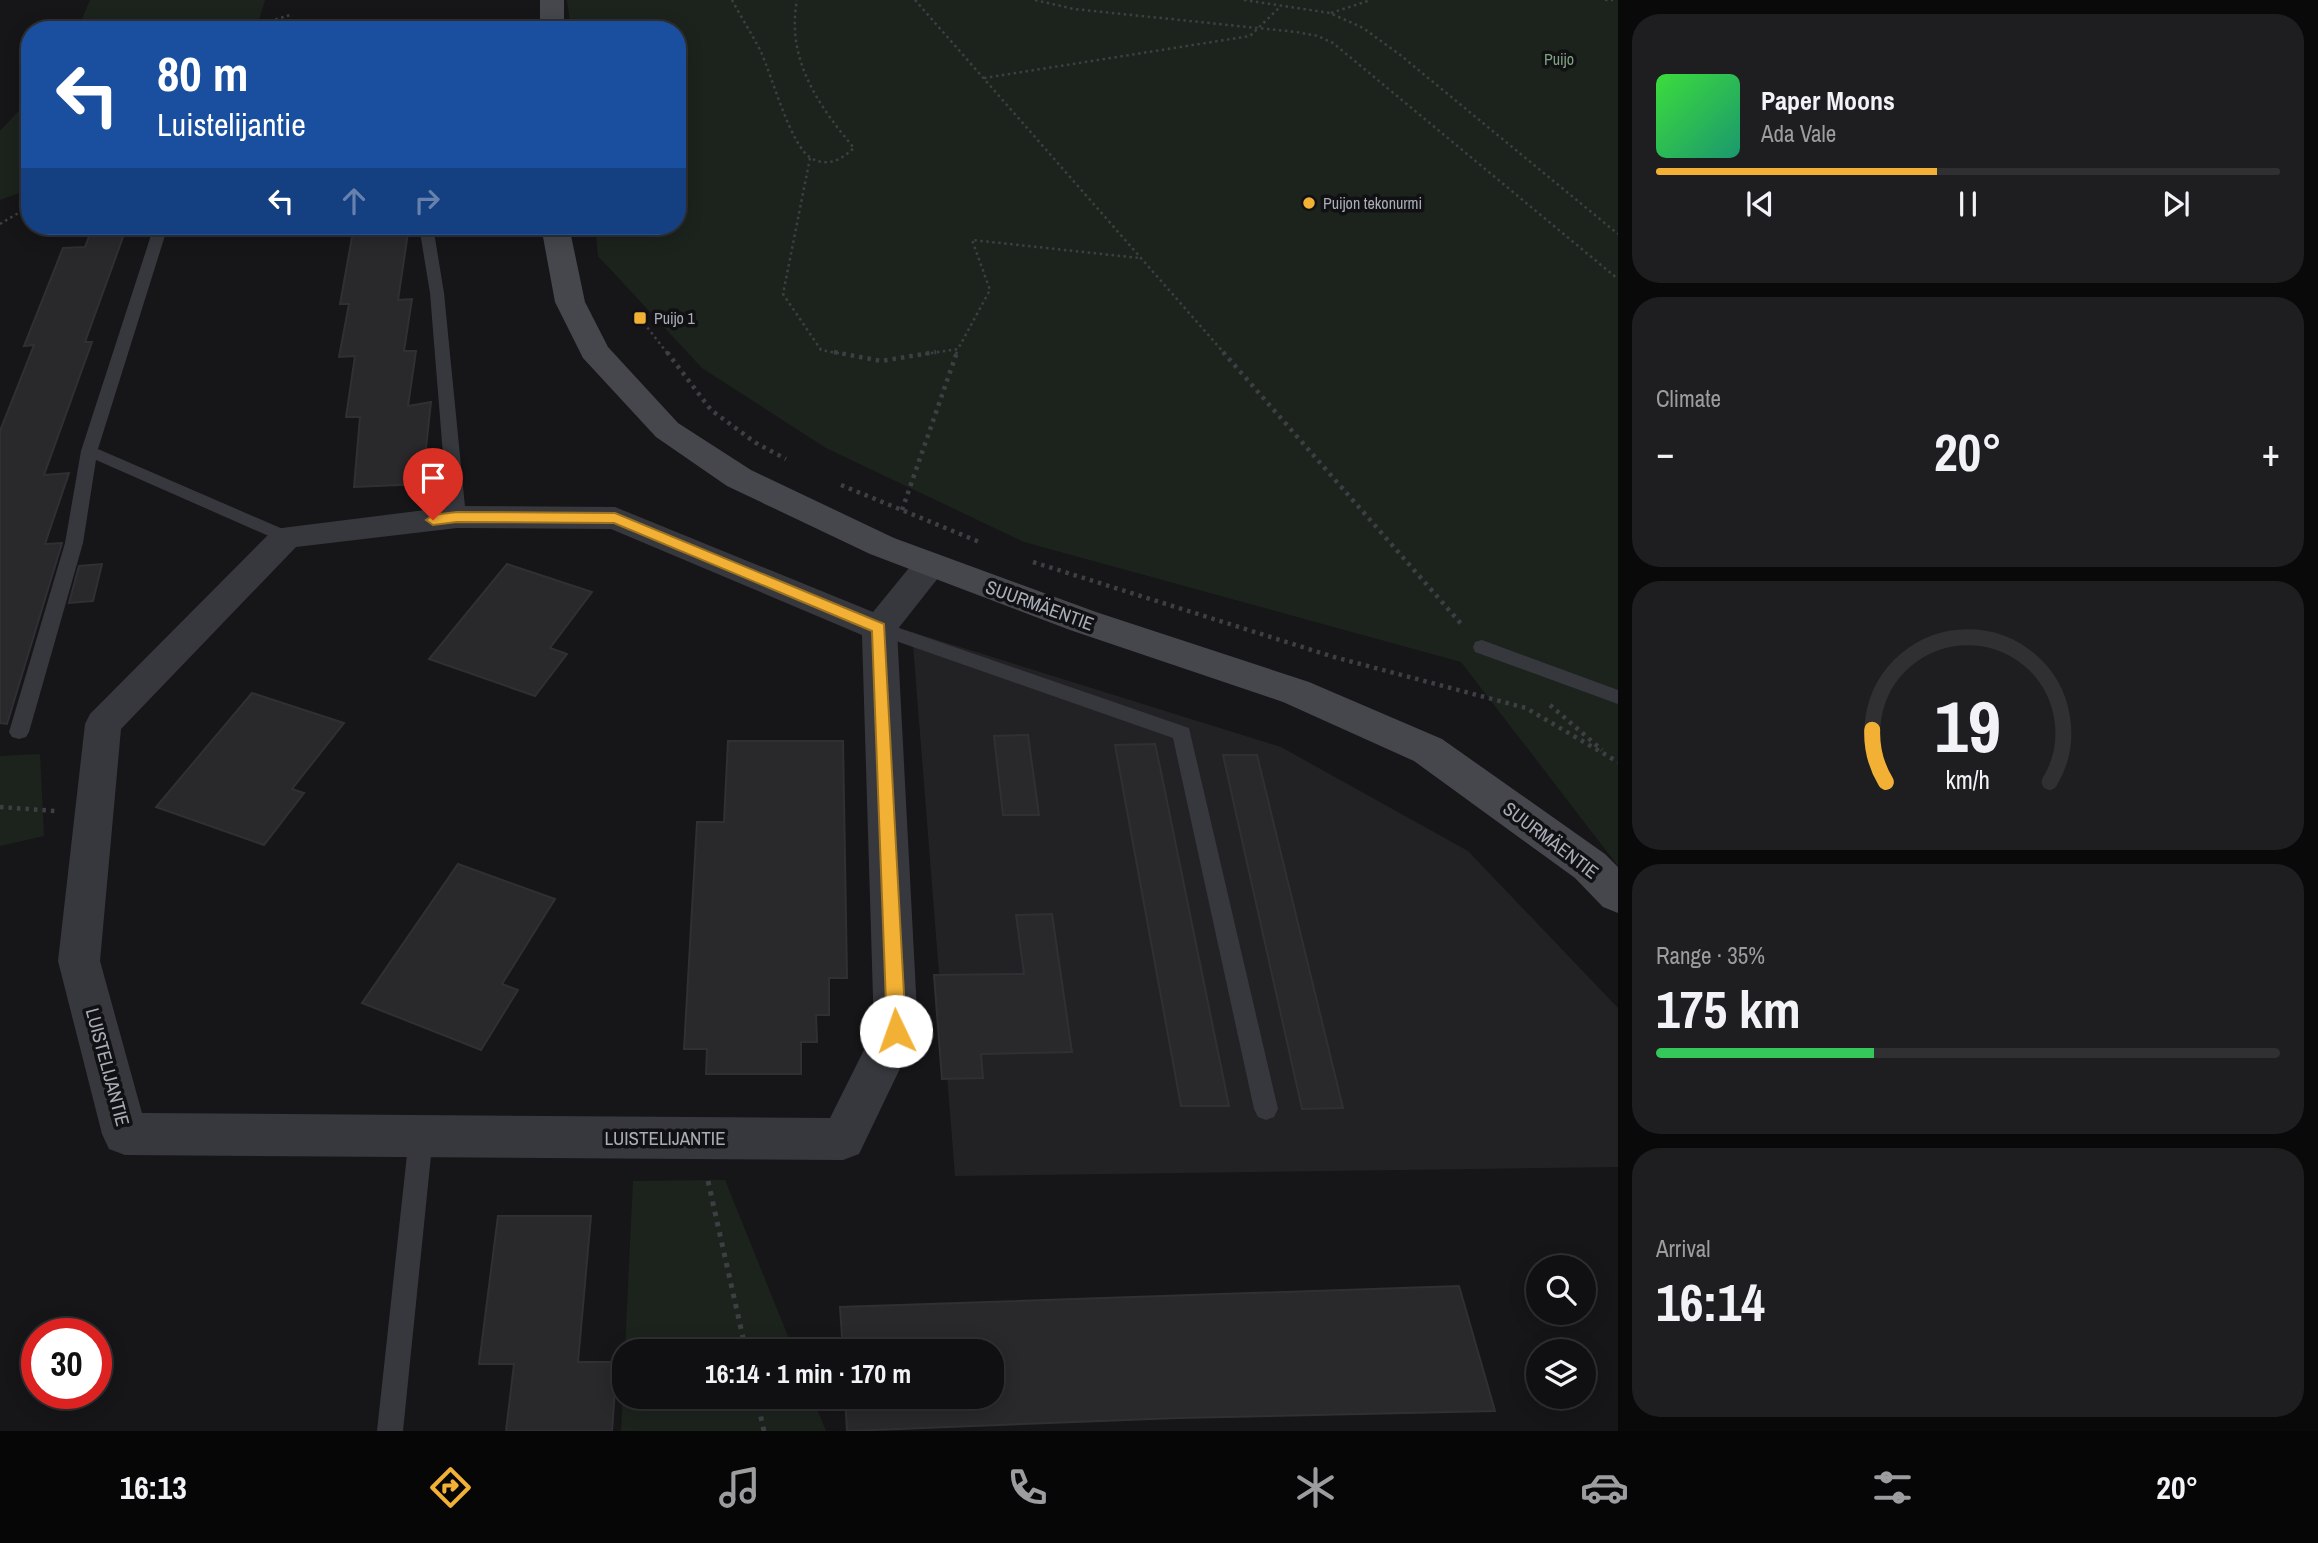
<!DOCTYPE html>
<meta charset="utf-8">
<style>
:root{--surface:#101012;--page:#1e1e20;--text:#f1f3f6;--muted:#9c9d9f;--line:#303032;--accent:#f2b134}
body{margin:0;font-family:"Archivo Narrow",sans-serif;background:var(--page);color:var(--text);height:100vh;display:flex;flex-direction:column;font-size:26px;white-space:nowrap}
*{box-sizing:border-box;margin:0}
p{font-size:23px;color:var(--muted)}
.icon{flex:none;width:38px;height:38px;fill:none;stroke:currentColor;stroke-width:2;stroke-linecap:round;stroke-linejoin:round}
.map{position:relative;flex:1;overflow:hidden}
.details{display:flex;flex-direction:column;gap:14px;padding:14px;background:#09090a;width:700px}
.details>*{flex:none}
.hud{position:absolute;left:21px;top:21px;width:665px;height:214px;border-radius:28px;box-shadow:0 4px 18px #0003,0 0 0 2px var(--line);background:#1a4fa0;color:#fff;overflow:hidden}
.buttons{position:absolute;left:1526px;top:1255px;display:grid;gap:14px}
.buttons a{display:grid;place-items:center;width:70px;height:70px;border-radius:50%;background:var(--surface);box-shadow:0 4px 18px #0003,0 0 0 2px var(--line);font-size:35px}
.speed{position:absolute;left:21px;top:1318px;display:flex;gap:14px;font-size:35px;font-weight:700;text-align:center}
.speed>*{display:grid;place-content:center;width:91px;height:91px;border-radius:50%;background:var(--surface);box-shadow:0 4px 18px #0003,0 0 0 2px var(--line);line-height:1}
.speed .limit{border:10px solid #d22;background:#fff;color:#111}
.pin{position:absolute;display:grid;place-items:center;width:60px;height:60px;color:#fff;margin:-72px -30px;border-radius:50% 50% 50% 0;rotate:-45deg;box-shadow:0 0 7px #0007}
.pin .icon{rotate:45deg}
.me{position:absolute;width:77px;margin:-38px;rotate:357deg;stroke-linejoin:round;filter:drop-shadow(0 0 5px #0008)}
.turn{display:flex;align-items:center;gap:24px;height:147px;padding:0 21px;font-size:32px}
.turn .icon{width:91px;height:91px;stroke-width:2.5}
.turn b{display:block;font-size:49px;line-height:60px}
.lanes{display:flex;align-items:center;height:66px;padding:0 21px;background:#0003;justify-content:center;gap:35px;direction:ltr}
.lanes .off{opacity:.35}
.big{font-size:52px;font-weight:700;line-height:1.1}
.details .tile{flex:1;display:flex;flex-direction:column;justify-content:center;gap:10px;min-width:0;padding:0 24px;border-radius:28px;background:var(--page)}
.details .dial{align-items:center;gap:0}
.dial svg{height:182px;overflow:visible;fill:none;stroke:var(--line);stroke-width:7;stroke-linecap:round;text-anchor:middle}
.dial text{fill:var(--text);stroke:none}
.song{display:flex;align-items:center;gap:21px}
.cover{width:84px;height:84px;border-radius:10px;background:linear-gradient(135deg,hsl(120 70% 55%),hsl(160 70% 35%))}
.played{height:7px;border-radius:4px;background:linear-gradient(90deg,var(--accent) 45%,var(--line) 45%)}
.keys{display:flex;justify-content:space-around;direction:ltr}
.heat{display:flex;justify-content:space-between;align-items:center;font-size:38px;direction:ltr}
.charge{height:10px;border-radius:5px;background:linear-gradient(90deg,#34c759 35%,var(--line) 0)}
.trip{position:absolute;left:612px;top:1339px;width:392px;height:70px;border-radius:28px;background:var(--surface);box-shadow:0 4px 18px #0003,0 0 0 2px var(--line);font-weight:700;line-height:70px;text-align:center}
.tabs{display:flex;height:112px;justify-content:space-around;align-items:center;background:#060607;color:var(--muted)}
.tabs .icon{width:49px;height:49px}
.tabs .on{color:var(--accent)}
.tabs b{font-size:32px;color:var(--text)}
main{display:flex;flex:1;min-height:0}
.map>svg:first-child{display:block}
.built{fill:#222225}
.green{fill:#1c231d}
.building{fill:#29292c;stroke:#303034;stroke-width:2}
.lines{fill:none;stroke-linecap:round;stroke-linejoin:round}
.path-far2{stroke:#3d3f44;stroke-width:2.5;stroke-dasharray:2.5 3.5;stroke-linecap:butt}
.path-far1{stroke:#3d3f44;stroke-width:4.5;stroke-dasharray:3.5 5;stroke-linecap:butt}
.path{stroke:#3d3f44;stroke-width:5;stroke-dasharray:4.5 6;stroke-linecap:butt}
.service{fill:#37383d;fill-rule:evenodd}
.minor{fill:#37383d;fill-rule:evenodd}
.secondary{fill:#45474d;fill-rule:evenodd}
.route{fill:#f2b134;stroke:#9d7322;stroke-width:2}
.poi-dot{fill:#f2b134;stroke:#111113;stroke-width:2.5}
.labels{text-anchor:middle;stroke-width:7;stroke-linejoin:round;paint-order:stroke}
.far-park-label{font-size:16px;fill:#7fa381;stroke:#111113}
.far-poi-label{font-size:16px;fill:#a8adb8;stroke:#111113;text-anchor:start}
.street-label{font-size:19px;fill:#a8adb8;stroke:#111113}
</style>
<main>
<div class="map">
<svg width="1618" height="1431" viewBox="0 0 1618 1431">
<rect width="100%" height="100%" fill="#161618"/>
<!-- built -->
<path class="built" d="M912,632L1281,747L1468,851L1618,1008V1167L955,1176Z"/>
<!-- green -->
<g class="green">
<path d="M90,0H265L256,30H77Z"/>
<path d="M567,0H1618V866L1461,662L1024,542L826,448L702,368L598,256L595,226H677V30H571Z"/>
<path d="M30,99V189L0,200V131Z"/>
<path d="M40,754L44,836L0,846V756Z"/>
<path d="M725,1180L794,1351H625L633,1181Z"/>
<path d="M625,1354V1396L812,1397L826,1431H621Z"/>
</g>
<!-- building -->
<g class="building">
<path d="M93,226H127L85,342H92L44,475L69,473L45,544L62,543L7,724L0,723V431L34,345L24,346L63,248L85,247Z"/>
<path d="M354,226H409L398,300L412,299L404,351H416L408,406L431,402L422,484L354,487L360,417H346L355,356L339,357L349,304H340Z"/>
<path d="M102,564L93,601L69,603L79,566Z"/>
<path d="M507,564L592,592L550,648L567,654L535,696L429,659Z"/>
<path d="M252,693L344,723L292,789L304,793L264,845L156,807Z"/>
<path d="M1028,735L1039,815H1003L994,736Z"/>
<path d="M728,741H843L847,978H829V1015H816L817,1042H801V1074H706L707,1049H684L697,822H724Z"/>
<path d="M1155,744L1160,767L1229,1106H1181L1115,745Z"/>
<path d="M1223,755H1257L1343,1108L1302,1109Z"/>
<path d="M458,864L555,899L502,984L518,990L481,1050L362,1003Z"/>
<path d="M1052,914L1072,1052L981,1054L983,1078L942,1079L934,975L1024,974L1016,915Z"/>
<path d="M498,1216H591L578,1362H617L612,1431H506L514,1364H479Z"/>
<path d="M1459,1286L1495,1411L1178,1418L847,1431L845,1396H992V1351H843L840,1307Z"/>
</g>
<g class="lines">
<!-- path-far2 -->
<g class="path-far2">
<path d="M732,0C741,17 752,34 761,52C772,76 791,147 811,158C828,168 842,159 854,148C818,105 786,59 797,0"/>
<path d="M915,0L1225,354"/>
<path d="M1035,0L1074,9L1296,32L1318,36L1333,43L1618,279"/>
<path d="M1244,0L1330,13L1363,28L1399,54L1618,234"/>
<path d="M1605,0H1613"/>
<path d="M1331,13L1371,0"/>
<path d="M241,30L290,15"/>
<path d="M984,78L1250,36L1281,6"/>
<path d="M810,158L783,294L821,350L843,354"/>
<path d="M0,224L30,206"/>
<path d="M640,318L668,354"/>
<path d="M925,354L958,349L990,290L972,240L1139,258"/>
<path d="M956,354L958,349"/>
</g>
<!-- path-far1 -->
<g class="path-far1">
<path d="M667,352L711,410L756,443L786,459"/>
<path d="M834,352L881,361L936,352"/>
<path d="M1223,352L1463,626"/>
<path d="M841,485L982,543"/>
<path d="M902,510L957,352"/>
<path d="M1033,562L1334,657L1526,708L1618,762"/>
<path d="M1550,705L1602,750"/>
<path d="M0,807L55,811"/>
</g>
<!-- path -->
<g class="path">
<path d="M708,1181L746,1351"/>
<path d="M756,1396L764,1431"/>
</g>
<!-- service -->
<g class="service">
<path d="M154,226H168L98,449L292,533L295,537L286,543L280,541L96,460L83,543L29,732L26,737L19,739L12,737L9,732L65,543L81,451Z"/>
<path d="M419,226H433L444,293L466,517L457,523L448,517L430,293Z"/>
<path d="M879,621L1189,728L1278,1109L1274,1117L1266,1120L1258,1117L1254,1109L1173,738L873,633L870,628L873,623Z"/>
<path d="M1482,640L1618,690V704L1475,652L1473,647L1475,642Z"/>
<path d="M421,1125L429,1128L433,1136L403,1431H377L409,1136L413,1128Z"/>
</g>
<!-- minor -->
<path class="minor" d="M457,506L615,507L873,612L918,557L930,553L942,557L947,565L942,573L897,630L918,1031L859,1154L843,1160L125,1155L109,1149L102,1134L58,961L85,724L90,714L274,529ZM457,528L611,529L862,635L874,1030L830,1118L142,1113L100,961L121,729L296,547Z"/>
<!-- secondary -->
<g class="secondary">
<rect x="540" y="0" width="24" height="30"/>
<path d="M541,226H569L585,302L608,347L678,423L751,470L894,538L1096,612L1309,682L1442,739L1605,854L1618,867V913L1603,907L1575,878L1414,761L1283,702L1070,630L870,554L727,486L656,437L583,358L555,302Z"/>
</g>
</g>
<!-- route -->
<path class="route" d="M457,512L615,513L884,624L906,1031L903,1036L896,1039L890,1036L887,1031L872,631L614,523L457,522L433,525L426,520L433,515Z"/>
<!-- markers -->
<g class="poi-dot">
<circle cx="1309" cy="203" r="7"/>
<rect x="633" y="311" width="14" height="14" rx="3.5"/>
</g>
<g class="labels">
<!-- far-park labels -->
<g class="far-park-label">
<text x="1559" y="65">Puijo</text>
</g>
<!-- far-poi labels -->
<g class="far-poi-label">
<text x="1323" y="209">Puijon tekonurmi</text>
<text x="654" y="324">Puijo 1</text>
</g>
<!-- street labels -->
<g class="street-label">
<text transform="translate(1040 605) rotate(20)" y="7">SUURMÄENTIE</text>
<text transform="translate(1551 840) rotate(37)" y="7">SUURMÄENTIE</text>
<text transform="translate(108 1067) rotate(75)" y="7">LUISTELIJANTIE</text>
<text x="665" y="1145">LUISTELIJANTIE</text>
</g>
</g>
</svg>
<div class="buttons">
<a><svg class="icon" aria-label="search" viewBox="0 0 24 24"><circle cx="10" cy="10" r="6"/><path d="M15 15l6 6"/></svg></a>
<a><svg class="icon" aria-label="layers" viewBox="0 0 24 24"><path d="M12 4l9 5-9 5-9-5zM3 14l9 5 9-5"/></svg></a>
</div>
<div class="speed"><div class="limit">30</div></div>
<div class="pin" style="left:433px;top:520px;background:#d93025"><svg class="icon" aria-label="arrive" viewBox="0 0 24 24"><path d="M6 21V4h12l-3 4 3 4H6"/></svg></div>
<svg class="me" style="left:896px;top:1031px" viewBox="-20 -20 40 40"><circle r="19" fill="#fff"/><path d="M0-13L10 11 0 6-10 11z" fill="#f2b134"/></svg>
<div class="trip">16:14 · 1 min · 170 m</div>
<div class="hud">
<div class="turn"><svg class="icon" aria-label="left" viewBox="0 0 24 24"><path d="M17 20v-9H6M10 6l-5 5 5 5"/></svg><div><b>80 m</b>Luistelijantie</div></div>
<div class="lanes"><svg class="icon" aria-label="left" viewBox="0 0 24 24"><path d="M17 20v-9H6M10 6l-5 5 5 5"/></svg><svg class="icon off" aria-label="ahead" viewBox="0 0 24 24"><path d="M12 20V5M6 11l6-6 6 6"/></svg><svg class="icon off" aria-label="right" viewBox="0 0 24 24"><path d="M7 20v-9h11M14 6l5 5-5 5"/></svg></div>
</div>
</div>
<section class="details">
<div class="tile">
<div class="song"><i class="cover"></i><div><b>Paper Moons</b><p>Ada Vale</p></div></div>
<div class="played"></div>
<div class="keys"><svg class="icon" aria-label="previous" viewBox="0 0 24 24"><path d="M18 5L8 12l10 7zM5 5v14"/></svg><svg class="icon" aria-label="pause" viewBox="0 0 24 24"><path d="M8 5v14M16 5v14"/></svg><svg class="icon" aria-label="next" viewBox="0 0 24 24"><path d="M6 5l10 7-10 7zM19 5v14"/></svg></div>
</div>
<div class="tile"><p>Climate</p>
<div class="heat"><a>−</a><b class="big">20°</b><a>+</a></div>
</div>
<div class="tile dial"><svg viewBox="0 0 100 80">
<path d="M14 69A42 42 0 1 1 86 69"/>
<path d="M14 69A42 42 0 0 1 8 46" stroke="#f2b134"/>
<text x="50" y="56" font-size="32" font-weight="700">19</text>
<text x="50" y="72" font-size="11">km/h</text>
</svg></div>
<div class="tile"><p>Range · 35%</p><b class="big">175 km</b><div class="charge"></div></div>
<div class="tile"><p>Arrival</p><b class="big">16:14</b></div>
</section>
</main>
<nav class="tabs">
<b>16:13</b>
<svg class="icon on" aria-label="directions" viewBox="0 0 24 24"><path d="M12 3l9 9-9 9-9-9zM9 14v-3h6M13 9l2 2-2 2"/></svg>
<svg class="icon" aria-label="music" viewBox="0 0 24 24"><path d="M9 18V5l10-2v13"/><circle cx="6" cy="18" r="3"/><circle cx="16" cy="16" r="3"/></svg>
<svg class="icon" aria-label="phone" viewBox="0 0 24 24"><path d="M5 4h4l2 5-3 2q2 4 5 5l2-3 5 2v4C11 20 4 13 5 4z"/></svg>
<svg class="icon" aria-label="climate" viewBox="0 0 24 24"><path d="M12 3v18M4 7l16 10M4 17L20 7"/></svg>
<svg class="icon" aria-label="car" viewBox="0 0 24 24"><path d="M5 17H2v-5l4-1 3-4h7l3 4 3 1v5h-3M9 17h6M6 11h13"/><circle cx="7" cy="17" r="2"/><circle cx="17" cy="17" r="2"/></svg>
<svg class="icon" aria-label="filters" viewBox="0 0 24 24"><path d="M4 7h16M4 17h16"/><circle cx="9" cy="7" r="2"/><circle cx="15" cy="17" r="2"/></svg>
<b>20°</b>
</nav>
